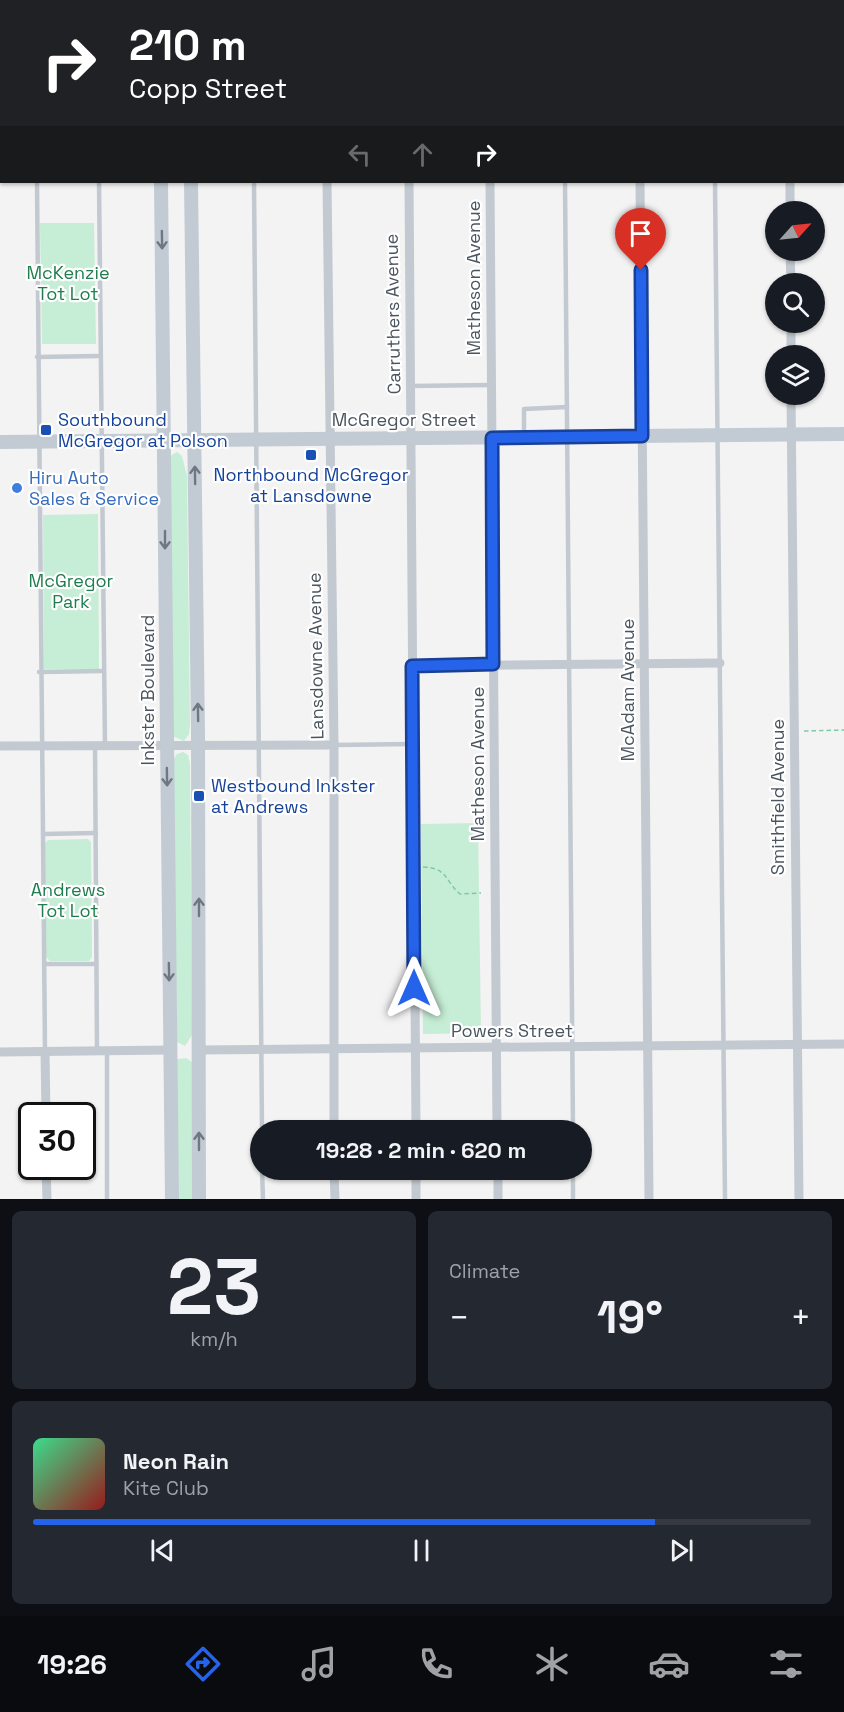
<!DOCTYPE html>
<meta charset="utf-8">
<style>
:root{--surface:#171b24;--page:#242831;--text:#f1f3f6;--muted:#9ea1a6;--line:#363941;--accent:#2563eb}
body{margin:0;font-family:"Space Grotesk",sans-serif;background:var(--page);color:var(--text);height:100vh;display:flex;flex-direction:column;font-size:22px;white-space:nowrap}
*{box-sizing:border-box;margin:0}
p{font-size:20px;color:var(--muted)}
.icon{flex:none;width:33px;height:33px;fill:none;stroke:currentColor;stroke-width:2;stroke-linecap:round;stroke-linejoin:round}
.map{position:relative;height:1199px;overflow:hidden}
.sheet{display:flex;flex-direction:column;gap:12px;padding:12px;background:#0d0f14;flex:1}
.sheet>*{flex:none}
.guide{position:absolute;left:0px;top:0px;width:844px;height:183px;box-shadow:0 2px 4px #0004;background:#202124;color:#fff;overflow:hidden}
.needle{width:39px;rotate:63deg}
.tools{position:absolute;left:765px;top:201px;display:grid;gap:12px}
.tools a{display:grid;place-items:center;width:60px;height:60px;border-radius:50%;background:var(--surface);box-shadow:0 2px 4px #0004;font-size:30px}
.speed{position:absolute;left:18px;top:1102px;display:flex;gap:12px;font-size:30px;font-weight:700;text-align:center}
.speed>*{display:grid;place-content:center;width:78px;height:78px;border-radius:50%;background:var(--surface);box-shadow:0 2px 4px #0004;line-height:1}
.speed .limit{border:3px solid #111;border-radius:9px;background:#fff;color:#111}
.pin{position:absolute;display:grid;place-items:center;width:51px;height:51px;color:#fff;margin:-62px -26px;border-radius:50% 50% 50% 0;rotate:-45deg;box-shadow:0 0 6px #0007}
.pin .icon{rotate:45deg}
.me{position:absolute;width:66px;margin:-33px;rotate:0deg;stroke-linejoin:round;filter:drop-shadow(0 0 4px #0008)}
.turn{display:flex;align-items:center;gap:21px;height:126px;padding:0 30px;font-size:27px}
.turn .icon{width:78px;height:78px;stroke-width:2.5}
.turn b{display:block;font-size:42px;line-height:51px}
.lanes{display:flex;align-items:center;height:57px;padding:0 30px;background:#0003;justify-content:center;gap:30px;direction:ltr}
.lanes .off{opacity:.35}
.big{font-size:45px;font-weight:800;line-height:1.1}
.sheet .tile{flex:1;display:flex;flex-direction:column;justify-content:center;gap:9px;min-width:0;padding:0 21px;border-radius:9px;background:var(--page)}
.sheet .dial{align-items:center;gap:0}
.dial b{font-size:78px;line-height:1}
.song{display:flex;align-items:center;gap:18px}
.cover{width:72px;height:72px;border-radius:9px;background:linear-gradient(135deg,hsl(150 70% 55%),hsl(0 70% 35%))}
.played{height:6px;border-radius:3px;background:linear-gradient(90deg,var(--accent) 80%,var(--line) 80%)}
.keys{display:flex;justify-content:space-around;direction:ltr}
.heat{display:flex;justify-content:space-between;align-items:center;font-size:33px;direction:ltr}
.sheet .tiles{flex:1;display:grid;gap:12px;grid-template-columns:1fr 1fr}
.tile:last-child{grid-column:span 2}
.trip{position:absolute;left:250px;top:1120px;width:342px;height:60px;border-radius:30px;background:var(--surface);box-shadow:0 2px 4px #0004;font-weight:800;line-height:60px;text-align:center}
.tabs{display:flex;height:96px;justify-content:space-around;align-items:center;background:#090b0e;color:var(--muted)}
.tabs .icon{width:42px;height:42px}
.tabs .active{color:var(--accent)}
.tabs b{font-size:27px;color:var(--text)}
.map>svg:first-child{display:block}
.green{fill:#c6edd5}
.lines{fill:none;stroke-linecap:round;stroke-linejoin:round}
.path{stroke:#80c9a5;stroke-width:1.5;stroke-dasharray:4.5 3;stroke-linecap:butt}
.service{stroke:#c2c9d0;stroke-width:4.5}
.minor{stroke:#c2c9d0;stroke-width:9}
.secondary{stroke:#c2cbd4;stroke-width:14}
.oneway{stroke:#6f7882}
.route-casing{stroke:#184099;stroke-width:15}
.route{stroke:#2563eb;stroke-width:10}
.transit-dot{fill:#1a4fb4;stroke:#fff;stroke-width:2}
.shop-dot{fill:#3f7fe0;stroke:#fff;stroke-width:2}
.labels{text-anchor:middle;stroke-width:4.5;stroke-linejoin:round;paint-order:stroke}
.park-label{font-size:18px;fill:#1f7d4e;stroke:#fff}
.street-label{font-size:18px;fill:#4b555f;stroke:#fff}
.transit-label{font-size:18px;fill:#164399;stroke:#fff;text-anchor:start}
.shop-label{font-size:18px;fill:#366cbe;stroke:#fff;text-anchor:start}
</style>
<div class="map">
<svg width="844" height="1199" viewBox="0 0 844 1199">
<rect width="100%" height="100%" fill="#f4f3f3"/>
<!-- green -->
<g class="green">
<path d="M40,223H94L96,344H42Z"/>
<path d="M177,452L182,456L187,476L190,725L189,734L184,741L172,736L170,456Z"/>
<path d="M98,514L99,669H44L43,515Z"/>
<path d="M183,752L188,755L190,764L192,1035L185,1046L177,1042L173,760L177,754Z"/>
<path d="M478,823L481,1033L423,1034L421,824Z"/>
<path d="M88,839L91,842L92,957L89,961H50L46,957L45,843L48,840Z"/>
<path d="M186,1058L192,1062L193,1067V1199H176L177,1059Z"/>
</g>
<g class="lines">
<!-- path -->
<g class="path">
<path d="M804,731L844,730"/>
<path d="M423,867C448,868 444,880 460,894L481,893"/>
</g>
<!-- service -->
<g class="service">
<path d="M36,0V2"/>
<path d="M88,0V2"/>
<path d="M564,0V2"/>
<path d="M714,0V2"/>
<path d="M37,182L45,1051"/>
<path d="M99,182L105,745"/>
<path d="M254,182L262,1131"/>
<path d="M565,182L573,1131"/>
<path d="M715,182L725,1199"/>
<path d="M37,357L100,356"/>
<path d="M410,386L491,385"/>
<path d="M524,435V409L567,407"/>
<path d="M39,672L103,671"/>
<path d="M95,745L97,1051"/>
<path d="M334,745L413,744"/>
<path d="M43,834L96,833"/>
<path d="M44,964H96"/>
<path d="M107,1052V1199"/>
<path d="M262,1170L263,1199"/>
<path d="M573,1170V1199"/>
</g>
<!-- minor -->
<g class="minor">
<path d="M325,0V2"/>
<path d="M407,0V2"/>
<path d="M489,0V2"/>
<path d="M639,0V2"/>
<path d="M789,0V2"/>
<path d="M0,136H2"/>
<path d="M327,182L334,745V1131"/>
<path d="M409,182L416,1131"/>
<path d="M490,182L497,1131"/>
<path d="M640,182L649,1199"/>
<path d="M790,182V212"/>
<path d="M790,250L791,284"/>
<path d="M791,322V356"/>
<path d="M791,394L799,1199"/>
<path d="M413,666L720,663"/>
<path d="M0,746L334,745"/>
<path d="M199,1050L844,1044"/>
<path d="M45,1051L46,1116"/>
<path d="M0,1052L170,1050"/>
<path d="M46,1167L47,1199"/>
<path d="M334,1170L335,1199"/>
<path d="M416,1170V1199"/>
<path d="M498,1170V1199"/>
</g>
<!-- secondary -->
<g class="secondary">
<path d="M160,0V2"/>
<path d="M190,0V2"/>
<path d="M161,182L172,1199"/>
<path d="M191,182L198,733L199,1199"/>
<path d="M0,442L844,434"/>
</g>
</g>
<!-- one-way arrows -->
<defs><path id="oneway-shaft" d="M-6 0H5M1.5-3L5.5 0L1.5 3" fill="none" stroke-width="1.6" stroke-linecap="round" stroke-linejoin="round" transform="scale(1.5)"/></defs>
<g class="oneway">
<use href="#oneway-shaft" transform="translate(162 240) rotate(89)"/>
<use href="#oneway-shaft" transform="translate(195 475) rotate(-91)"/>
<use href="#oneway-shaft" transform="translate(165 540) rotate(90)"/>
<use href="#oneway-shaft" transform="translate(198 712) rotate(-91)"/>
<use href="#oneway-shaft" transform="translate(167 777) rotate(89)"/>
<use href="#oneway-shaft" transform="translate(199 907) rotate(-90)"/>
<use href="#oneway-shaft" transform="translate(169 972) rotate(89)"/>
<use href="#oneway-shaft" transform="translate(199 1141) rotate(-90)"/>
</g>
<g class="lines">
<defs>
<path id="route" d="M414,988L412,666L493,664L492,438L642,436L641,270"/>
</defs>
<!-- route casing -->
<use href="#route" class="route-casing"/>
<!-- route -->
<use href="#route" class="route"/>
</g>
<!-- markers -->
<g class="transit-dot">
<rect x="40" y="424" width="12" height="12" rx="3"/>
<rect x="305" y="449" width="12" height="12" rx="3"/>
<rect x="193" y="790" width="12" height="12" rx="3"/>
</g>
<circle class="shop-dot" cx="17" cy="488" r="6"/>
<g class="labels">
<!-- park labels -->
<g class="park-label">
<text x="68" y="279">McKenzie<tspan x="68" dy="21">Tot Lot</tspan></text>
<text x="71" y="587">McGregor<tspan x="71" dy="21">Park</tspan></text>
<text x="68" y="896">Andrews<tspan x="68" dy="21">Tot Lot</tspan></text>
</g>
<!-- street labels -->
<g class="street-label">
<text transform="translate(474 278) rotate(-90)" y="6">Matheson Avenue</text>
<text transform="translate(393 314) rotate(-91)" y="6">Carruthers Avenue</text>
<text x="404" y="426">McGregor Street</text>
<text transform="translate(316 656) rotate(-91)" y="6">Lansdowne Avenue</text>
<text transform="translate(148 690) rotate(-90)" y="6">Inkster Boulevard</text>
<text transform="translate(628 690) rotate(-90)" y="6">McAdam Avenue</text>
<text transform="translate(478 764) rotate(-90)" y="6">Matheson Avenue</text>
<text transform="translate(778 797) rotate(-90)" y="6">Smithfield Avenue</text>
<text x="512" y="1037">Powers Street</text>
</g>
<!-- transit labels -->
<g class="transit-label">
<text x="58" y="426">Southbound<tspan x="58" dy="21">McGregor at Polson</tspan></text>
<text x="311" y="481" text-anchor="middle">Northbound McGregor<tspan x="311" dy="21">at Lansdowne</tspan></text>
<text x="211" y="792">Westbound Inkster<tspan x="211" dy="21">at Andrews</tspan></text>
</g>
<!-- shop labels -->
<g class="shop-label">
<text x="29" y="484">Hiru Auto<tspan x="29" dy="21">Sales &amp; Service</tspan></text>
</g>
</g>
</svg>
<div class="tools">
<a><svg class="needle" viewBox="-14 -14 28 28"><path d="M0-13l5 13h-10z" fill="#e53935"/><path d="M0 13l5-13h-10z" fill="#9ea1a6"/></svg></a>
<a><svg class="icon" aria-label="search" viewBox="0 0 24 24"><circle cx="10" cy="10" r="6"/><path d="M15 15l6 6"/></svg></a>
<a><svg class="icon" aria-label="layers" viewBox="0 0 24 24"><path d="M12 4l9 5-9 5-9-5zM3 14l9 5 9-5"/></svg></a>
</div>
<div class="speed"><div class="limit">30</div></div>
<div class="pin" style="left:641px;top:270px;background:#d93025"><svg class="icon" aria-label="arrive" viewBox="0 0 24 24"><path d="M6 21V4h12l-3 4 3 4H6"/></svg></div>
<svg class="me" style="left:414px;top:988px" viewBox="-20 -20 40 40"><path d="M0-17L14 15 0 8-14 15z" fill="#2563eb" stroke="#fff" stroke-width="4"/></svg>
<div class="trip">19:28 · 2 min · 620 m</div>
<div class="guide">
<div class="turn"><svg class="icon" aria-label="right" viewBox="0 0 24 24"><path d="M7 20v-9h11M14 6l5 5-5 5"/></svg><div><b>210 m</b>Copp Street</div></div>
<div class="lanes"><svg class="icon off" aria-label="left" viewBox="0 0 24 24"><path d="M17 20v-9H6M10 6l-5 5 5 5"/></svg><svg class="icon off" aria-label="ahead" viewBox="0 0 24 24"><path d="M12 20V5M6 11l6-6 6 6"/></svg><svg class="icon" aria-label="right" viewBox="0 0 24 24"><path d="M7 20v-9h11M14 6l5 5-5 5"/></svg></div>
</div>
</div>
<section class="sheet">
<div class="tiles">
<div class="tile dial"><b>23</b><p>km/h</p></div>
<div class="tile"><p>Climate</p>
<div class="heat"><a>−</a><b class="big">19°</b><a>+</a></div>
</div>
<div class="tile">
<div class="song"><i class="cover"></i><div><b>Neon Rain</b><p>Kite Club</p></div></div>
<div class="played"></div>
<div class="keys"><svg class="icon" aria-label="previous" viewBox="0 0 24 24"><path d="M18 5L8 12l10 7zM5 5v14"/></svg><svg class="icon" aria-label="pause" viewBox="0 0 24 24"><path d="M8 5v14M16 5v14"/></svg><svg class="icon" aria-label="next" viewBox="0 0 24 24"><path d="M6 5l10 7-10 7zM19 5v14"/></svg></div>
</div>
</div>
</section>
<nav class="tabs">
<b>19:26</b>
<svg class="icon active" aria-label="directions" viewBox="0 0 24 24"><path d="M12 3l9 9-9 9-9-9zM9 14v-3h6M13 9l2 2-2 2"/></svg>
<svg class="icon" aria-label="music" viewBox="0 0 24 24"><path d="M9 18V5l10-2v13"/><circle cx="6" cy="18" r="3"/><circle cx="16" cy="16" r="3"/></svg>
<svg class="icon" aria-label="phone" viewBox="0 0 24 24"><path d="M5 4h4l2 5-3 2q2 4 5 5l2-3 5 2v4C11 20 4 13 5 4z"/></svg>
<svg class="icon" aria-label="climate" viewBox="0 0 24 24"><path d="M12 3v18M4 7l16 10M4 17L20 7"/></svg>
<svg class="icon" aria-label="car" viewBox="0 0 24 24"><path d="M5 17H2v-5l4-1 3-4h7l3 4 3 1v5h-3M9 17h6M6 11h13"/><circle cx="7" cy="17" r="2"/><circle cx="17" cy="17" r="2"/></svg>
<svg class="icon" aria-label="filters" viewBox="0 0 24 24"><path d="M4 7h16M4 17h16"/><circle cx="9" cy="7" r="2"/><circle cx="15" cy="17" r="2"/></svg>
</nav>
